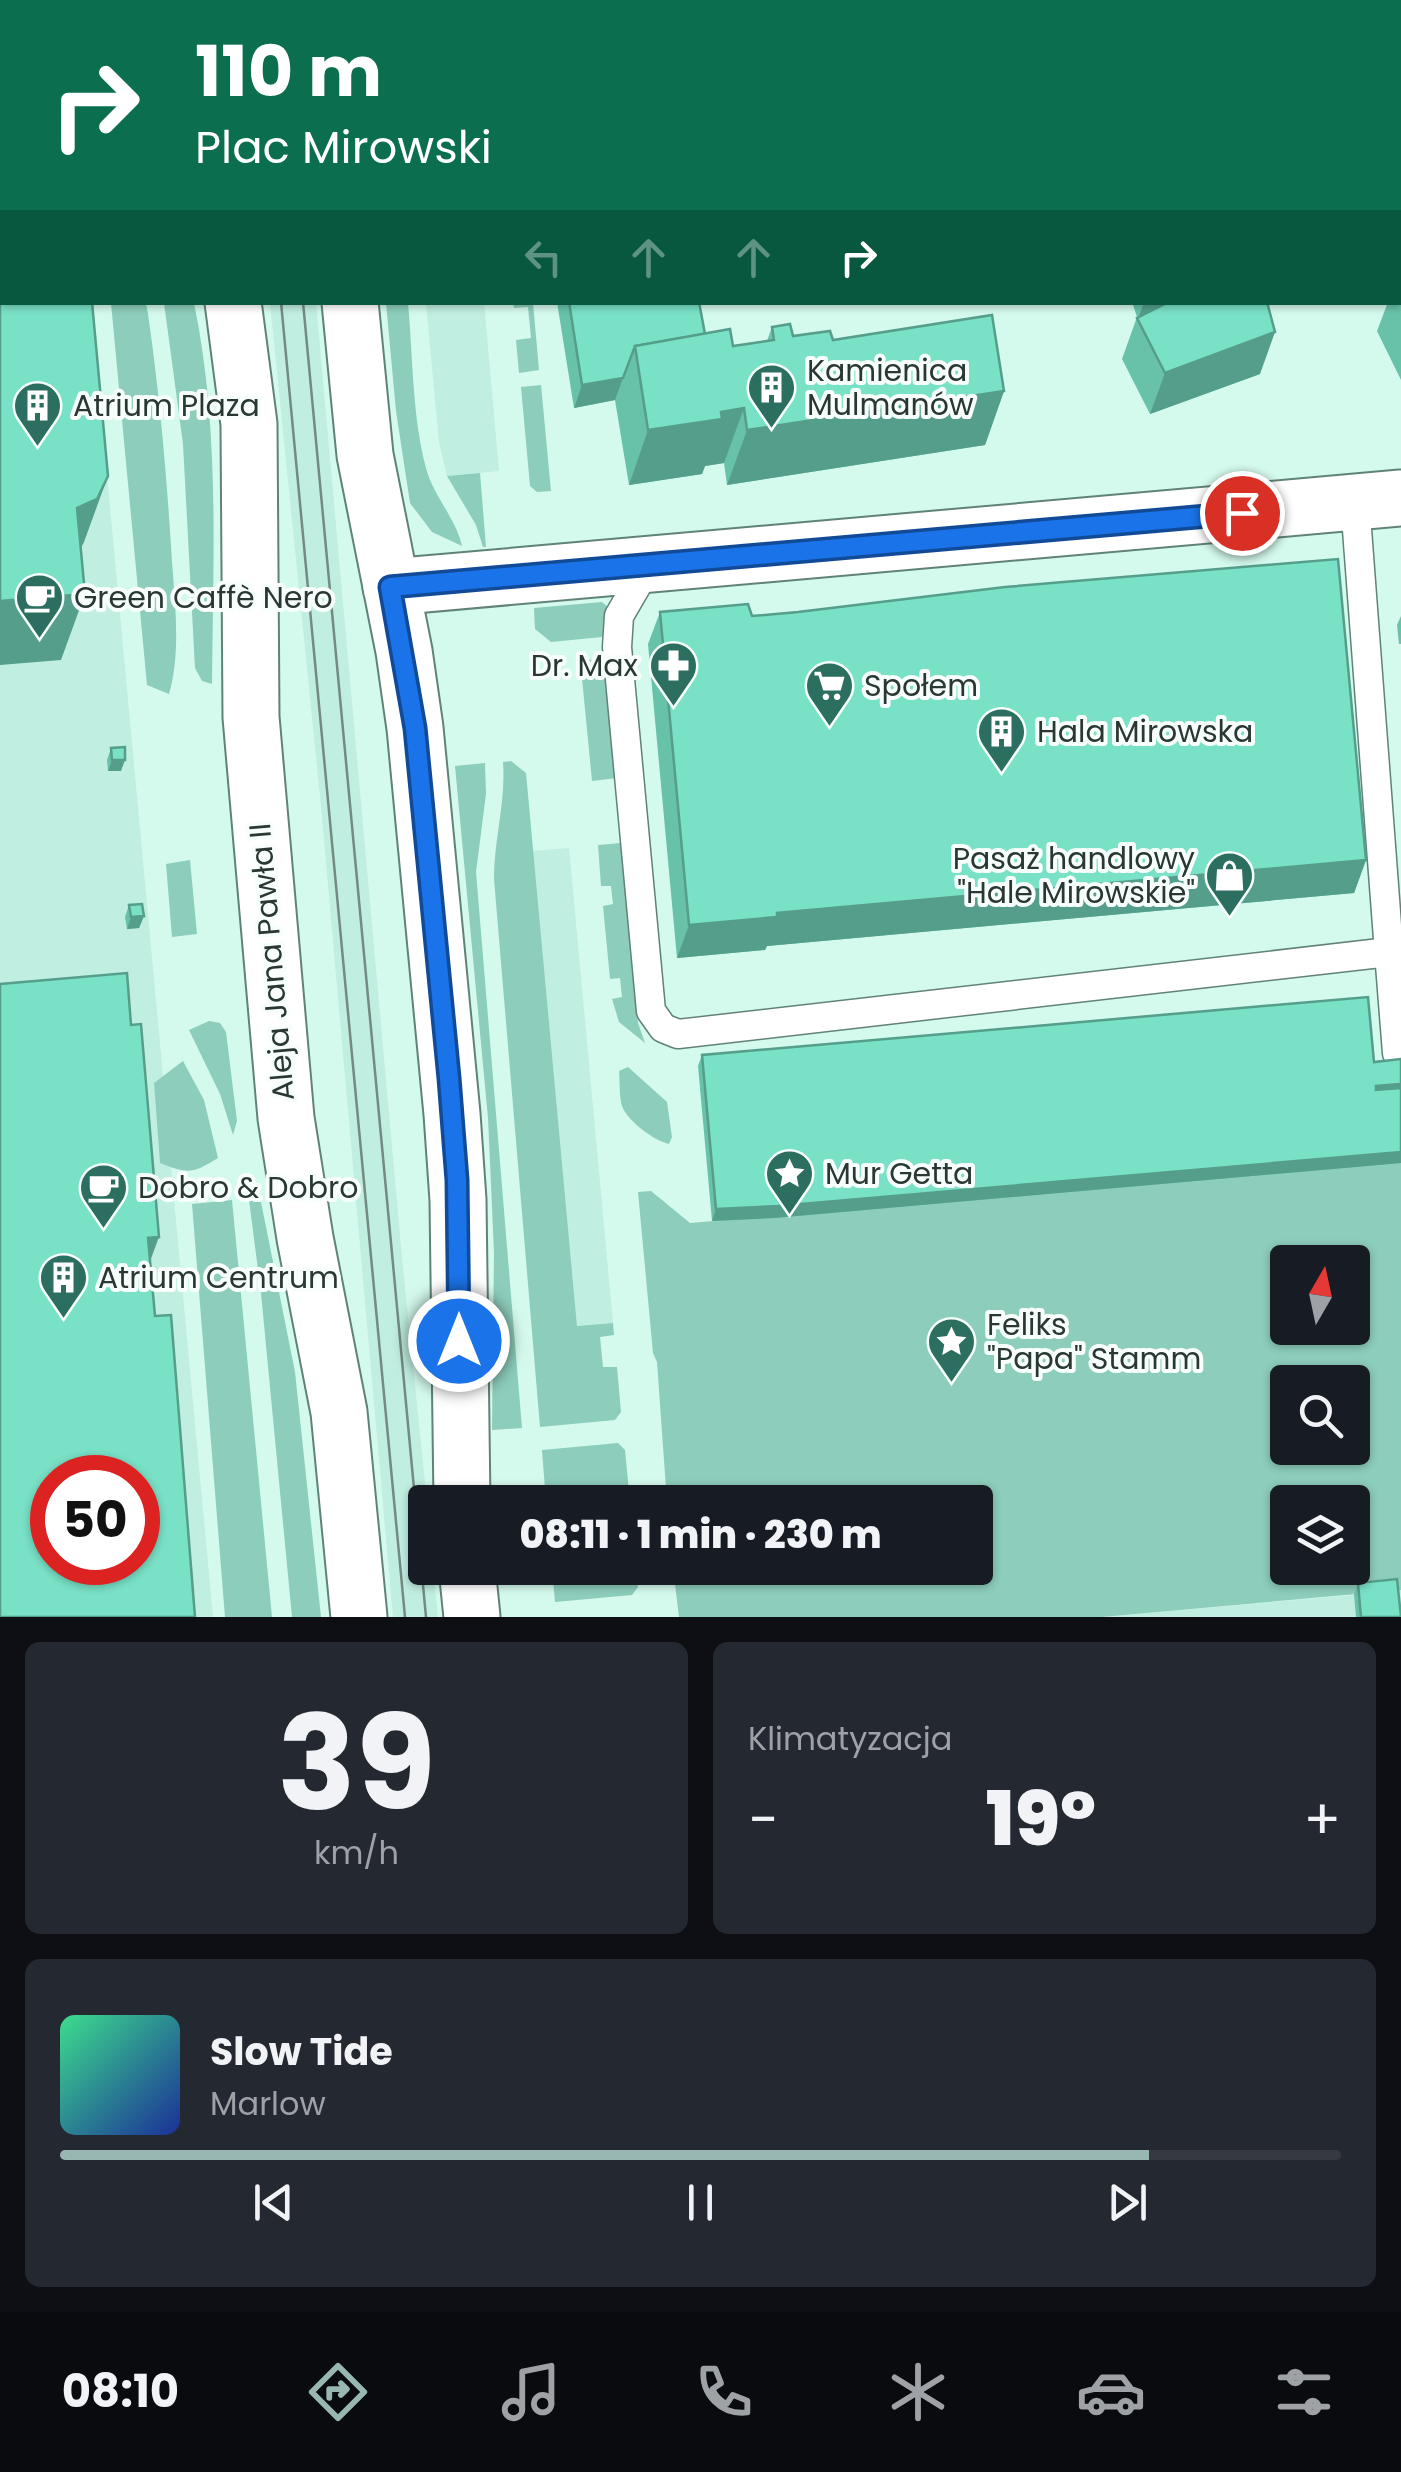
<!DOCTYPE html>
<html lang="pl">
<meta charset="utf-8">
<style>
:root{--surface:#171b24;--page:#242831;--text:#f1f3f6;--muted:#9ea1a6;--line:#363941;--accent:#98b7b2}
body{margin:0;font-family:Poppins,sans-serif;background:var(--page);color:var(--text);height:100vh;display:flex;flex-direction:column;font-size:38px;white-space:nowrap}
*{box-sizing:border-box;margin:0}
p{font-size:32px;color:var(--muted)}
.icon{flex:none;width:55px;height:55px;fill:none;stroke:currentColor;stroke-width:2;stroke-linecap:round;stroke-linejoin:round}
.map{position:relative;height:1617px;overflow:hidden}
.details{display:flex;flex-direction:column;gap:25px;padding:25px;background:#0d0f14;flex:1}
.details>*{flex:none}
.hud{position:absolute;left:0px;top:0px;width:1402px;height:305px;box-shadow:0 2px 8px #0004;background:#0b6e4f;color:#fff;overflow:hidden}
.needle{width:65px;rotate:9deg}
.fabs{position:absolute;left:1270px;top:1245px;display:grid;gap:20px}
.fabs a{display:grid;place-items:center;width:100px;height:100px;border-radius:10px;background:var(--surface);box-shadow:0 2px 8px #0004;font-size:50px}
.speed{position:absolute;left:30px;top:1455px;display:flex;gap:20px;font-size:50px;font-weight:700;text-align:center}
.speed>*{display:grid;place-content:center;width:130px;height:130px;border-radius:50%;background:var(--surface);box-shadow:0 2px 8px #0004;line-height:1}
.speed .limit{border:15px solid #d22;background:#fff;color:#111}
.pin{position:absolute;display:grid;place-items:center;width:85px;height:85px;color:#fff;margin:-42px;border:5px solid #fff;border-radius:50%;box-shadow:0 2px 10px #0007}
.me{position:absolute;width:110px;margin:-55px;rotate:0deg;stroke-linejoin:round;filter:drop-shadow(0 0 8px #0008)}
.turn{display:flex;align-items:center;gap:35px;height:210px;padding:0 30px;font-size:45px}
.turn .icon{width:130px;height:130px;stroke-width:2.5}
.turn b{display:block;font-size:70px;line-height:85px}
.lanes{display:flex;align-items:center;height:95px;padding:0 30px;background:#0003;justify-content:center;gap:50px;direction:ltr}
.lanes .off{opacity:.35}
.big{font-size:75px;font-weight:800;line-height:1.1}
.details .card{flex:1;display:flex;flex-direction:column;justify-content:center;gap:15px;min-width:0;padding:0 35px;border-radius:15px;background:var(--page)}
.details .dial{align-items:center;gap:0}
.dial b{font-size:130px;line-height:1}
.song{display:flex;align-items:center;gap:30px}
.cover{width:120px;height:120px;border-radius:15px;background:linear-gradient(135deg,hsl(150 70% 55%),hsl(230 70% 35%))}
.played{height:10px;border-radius:5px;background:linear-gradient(90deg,var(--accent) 85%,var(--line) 85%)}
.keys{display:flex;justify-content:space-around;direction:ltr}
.heat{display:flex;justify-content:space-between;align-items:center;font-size:55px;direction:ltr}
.details .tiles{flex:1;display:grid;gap:25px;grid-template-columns:1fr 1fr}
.card:last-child{grid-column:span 2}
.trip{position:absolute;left:408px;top:1485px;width:585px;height:100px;border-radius:10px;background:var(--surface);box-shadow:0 2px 8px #0004;font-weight:800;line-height:100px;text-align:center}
.menu{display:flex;height:160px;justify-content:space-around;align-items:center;background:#090b0e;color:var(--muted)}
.menu .icon{width:70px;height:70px}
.menu .current{color:var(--accent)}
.menu b{font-size:45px;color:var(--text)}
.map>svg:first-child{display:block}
.built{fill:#c0eee0;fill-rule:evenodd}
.green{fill:#8dcdbb;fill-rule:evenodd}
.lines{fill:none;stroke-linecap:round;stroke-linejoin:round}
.lane-casing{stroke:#618278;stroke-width:31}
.street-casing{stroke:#618278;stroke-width:59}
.secondary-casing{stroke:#618278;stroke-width:59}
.lane{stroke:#fff;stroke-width:28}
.street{stroke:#fff;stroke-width:55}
.secondary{stroke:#fff;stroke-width:55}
.tram{stroke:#738b83;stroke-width:2.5}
.wall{fill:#68c2aa}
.shaded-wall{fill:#559e8b}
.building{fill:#79e1c6;stroke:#559e8b;stroke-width:2.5;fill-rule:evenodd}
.route-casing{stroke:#114b97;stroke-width:25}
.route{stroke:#1a73e8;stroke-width:18}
.labels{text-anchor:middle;stroke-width:8;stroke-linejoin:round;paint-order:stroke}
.poi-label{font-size:30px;fill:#2a3834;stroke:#f7fefc;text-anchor:start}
.street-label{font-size:30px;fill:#2a3834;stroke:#f7fefc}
</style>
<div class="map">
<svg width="1401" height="1617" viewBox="0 0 1401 1617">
<rect width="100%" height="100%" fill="#d4f9ed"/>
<!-- built -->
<g class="built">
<path d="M91,303L163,1076L154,1083L160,1162L171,1167L213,1617H0V316ZM52,1478H138V1562H52Z"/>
<path d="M270,303H316L402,1258L427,1502L425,1568H433L438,1617H393L321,806Z"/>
<path d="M426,303H484L499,471L447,476L439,442Z"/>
<path d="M569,848L613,1323L577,1326L533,851Z"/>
<path d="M1401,1590V1617H1102L1354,1595Z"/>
</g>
<!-- green -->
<g class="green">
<path d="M111,303H146L148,314C160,397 167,479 172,562C175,605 181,652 169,694L147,685Z"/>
<path d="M164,303H194C220,428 213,557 212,684L202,681L195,668L183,444Z"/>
<path d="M386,303H408C413,356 412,415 426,468C433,496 456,518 462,546L432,532L410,503L396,411Z"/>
<path d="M513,303H533L539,370L519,373L516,340L531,338L528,307L514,308Z"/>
<path d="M541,385L551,491L537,492L530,486L521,387Z"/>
<path d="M480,473L486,547H483L476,525L447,476Z"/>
<path d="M602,602L609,608L602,637L551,642L535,629L534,608Z"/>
<path d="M606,658L617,778L592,781L581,668L587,660Z"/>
<path d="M511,761L526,773L577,1326L613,1323L614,1335L600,1337L603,1367H617L621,1412L615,1420L540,1427L494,879C494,839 506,802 503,762Z"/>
<path d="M485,763L486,794L476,872L522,1428L492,1430L494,1252L488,1118L455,766Z"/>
<path d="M621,843L638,1023L645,1043L619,1022L612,999L622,997L620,978L610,979L603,906L613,904L611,886H601L598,845Z"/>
<path d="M190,860L197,934L172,937L166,864Z"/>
<path d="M209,1021L220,1023L226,1032L237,1121L233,1135L220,1094L189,1030Z"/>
<path d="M183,1061L204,1100L218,1158C192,1174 188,1174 160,1163L154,1083Z"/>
<path d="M628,1067L667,1102L672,1137L669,1144C655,1141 627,1121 622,1106C619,1096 620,1082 619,1071Z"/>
<path d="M1401,1162V1590L1102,1617H679L673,1568H975V1502H667L657,1362L653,1353L638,1192L651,1191L690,1223ZM1288,1262H1352V1328H1288ZM1288,1382H1352V1448H1288ZM1288,1502H1352V1568H1288Z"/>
<path d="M248,1192H259L295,1372L321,1617H292L261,1293Z"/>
<path d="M232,1200L272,1617H225L192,1204Z"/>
<path d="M618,1443L625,1450L630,1502H546L542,1450Z"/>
<path d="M552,1568H636L638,1587L632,1595L555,1602Z"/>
</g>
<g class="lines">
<defs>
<g id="lane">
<path d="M648,566L619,616L617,647L651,1011L663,1028L678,1034L1389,952L1355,503"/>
<path d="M1389,952L1397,1053"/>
</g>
<g id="street">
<path d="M591,2L597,0"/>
<path d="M0,232L2,231"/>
<path d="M391,587L1401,498"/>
</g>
<g id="secondary">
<path d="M135,0L136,2"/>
<path d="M321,0V2"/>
<path d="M233,302L249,424L251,717L286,1118L305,1238L339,1412L359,1617"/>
<path d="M350,302L365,455L404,651L415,728L452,1114L458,1200L462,1502"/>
<path d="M467,1568L472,1617"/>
</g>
</defs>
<!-- lane casing -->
<use href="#lane" class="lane-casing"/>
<!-- street casing -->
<use href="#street" class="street-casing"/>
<!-- secondary casing -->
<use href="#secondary" class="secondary-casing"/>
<!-- lane -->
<use href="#lane" class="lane"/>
<!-- street -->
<use href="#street" class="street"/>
<!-- secondary -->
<use href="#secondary" class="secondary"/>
<!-- tram -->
<g class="tram">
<path d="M219,0L220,2"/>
<path d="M242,0V2"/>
<path d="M281,302L405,1617"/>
<path d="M303,302L426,1617"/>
</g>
</g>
<!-- wall -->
<g class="wall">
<path d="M1018,0H1124L1125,2H1019Z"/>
<path d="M1282,0H1389L1390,2H1283Z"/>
<path d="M1400,22H1401V380L1377,331L1388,302H1400Z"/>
<path d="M557,302H699L705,334L733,346L767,341L772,327L793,336L833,340L1004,391L985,445L727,485L724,463L705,466L702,474L629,485L615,400L574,408Z"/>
<path d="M1132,302H1267L1260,374L1150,414L1122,359L1137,317Z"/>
<path d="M660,612L752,616L1366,860L1354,893L767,946L765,950L677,958L648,644Z"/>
<path d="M1401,616V644H1399L1397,625Z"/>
<path d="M111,748L121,771H108L107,760Z"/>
<path d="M129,905L144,916L139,928L127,929L125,917Z"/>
<path d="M702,1055L1374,1062L1401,1059V1163L774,1218L712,1221L698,1066Z"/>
<path d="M1358,1583L1401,1617H1356L1354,1595Z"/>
</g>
<!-- shaded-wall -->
<g class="shaded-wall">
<path d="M2,107V154H0V108Z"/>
<path d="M1144,302H1162L1159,312L1138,319Z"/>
<path d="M1275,332L1260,374L1150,414L1165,373Z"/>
<path d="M623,378L615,400L574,408L582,385Z"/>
<path d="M1004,391L985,445L727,485L747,430Z"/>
<path d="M744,408L724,463L705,466L702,474L629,485L648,430L721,412Z"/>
<path d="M108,476L84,542L73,564L77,508Z"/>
<path d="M85,594L61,660L0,665V601Z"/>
<path d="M112,760H125L121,771H108Z"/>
<path d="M1366,860L1354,893L767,946L765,950L677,958L689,925L777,913Z"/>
<path d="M144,916L139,928L127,929L131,917Z"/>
<path d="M1401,1084V1095L1372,1098L1376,1086Z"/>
<path d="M1401,1152V1163L774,1218L712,1221L716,1209Z"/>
<path d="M159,1237L135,1302L148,1238Z"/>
</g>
<!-- building -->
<g class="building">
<path d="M0,0H60L61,2H2V107L0,108Z"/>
<path d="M768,0H813L819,2H762Z"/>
<path d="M1049,0H1124L1125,2H1050Z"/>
<path d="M1313,0H1389L1390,2H1314Z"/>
<path d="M1400,22H1401V232L1400,229Z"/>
<path d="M2,259V302H92L108,476L97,499L77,508L85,594L0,601V260Z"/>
<path d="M569,302H699L705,334L635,346L623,378L582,385Z"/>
<path d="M1169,302H1267L1275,332L1165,373L1137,318Z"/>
<path d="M992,315L1004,391L747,430L744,408L721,412L722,419L648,430L635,346L730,329L733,346L774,340L772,327L790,324L793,336L830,331L833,340Z"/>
<path d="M1338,559L1366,860L777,913V917L689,925L660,612L748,604L752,616L798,612L1005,587Z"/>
<path d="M125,747V760H112L111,748Z"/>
<path d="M142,904L144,916L131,917L129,905Z"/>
<path d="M127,973L131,1025L141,1024L159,1237L148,1238L155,1316L171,1315L195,1617H0V984ZM52,1478H138V1562H52Z"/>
<path d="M1368,997L1374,1062L1401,1059V1084L1376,1086V1090L1401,1088V1152L778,1206L716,1209L702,1055Z"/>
<path d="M1397,1579L1401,1617H1361L1358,1583Z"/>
</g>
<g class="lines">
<defs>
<path id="route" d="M459,1341L457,1180L449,1078L415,728L390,587L1242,513"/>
</defs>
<!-- route casing -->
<use href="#route" class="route-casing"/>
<!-- route -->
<use href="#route" class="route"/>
</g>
<!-- icons -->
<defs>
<symbol id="building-pin" viewBox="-11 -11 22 30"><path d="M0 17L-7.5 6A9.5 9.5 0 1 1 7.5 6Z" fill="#2c6e5f" stroke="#f7fefc"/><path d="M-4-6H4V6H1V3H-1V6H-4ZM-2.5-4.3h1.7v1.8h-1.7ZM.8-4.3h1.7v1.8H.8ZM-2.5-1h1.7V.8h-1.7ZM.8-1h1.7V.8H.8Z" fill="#fff"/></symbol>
<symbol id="cafe-pin" viewBox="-11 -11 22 30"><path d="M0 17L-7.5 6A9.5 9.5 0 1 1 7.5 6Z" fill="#2c6e5f" stroke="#f7fefc"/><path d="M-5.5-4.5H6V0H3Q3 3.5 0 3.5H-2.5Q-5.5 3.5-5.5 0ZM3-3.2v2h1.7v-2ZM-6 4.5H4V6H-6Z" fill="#fff"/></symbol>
<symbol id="pharmacy-pin" viewBox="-11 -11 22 30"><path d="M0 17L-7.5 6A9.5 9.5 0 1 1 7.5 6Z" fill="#2c6e5f" stroke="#f7fefc"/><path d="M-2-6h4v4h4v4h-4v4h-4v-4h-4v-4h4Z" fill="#fff"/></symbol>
<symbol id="supermarket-pin" viewBox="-11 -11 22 30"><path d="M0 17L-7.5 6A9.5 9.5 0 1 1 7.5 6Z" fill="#2c6e5f" stroke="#f7fefc"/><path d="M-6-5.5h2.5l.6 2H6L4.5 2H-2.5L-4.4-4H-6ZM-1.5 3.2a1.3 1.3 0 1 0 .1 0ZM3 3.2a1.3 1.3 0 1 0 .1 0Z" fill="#fff"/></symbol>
<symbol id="shop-pin" viewBox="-11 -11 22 30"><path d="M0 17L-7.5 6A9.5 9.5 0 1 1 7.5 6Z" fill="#2c6e5f" stroke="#f7fefc"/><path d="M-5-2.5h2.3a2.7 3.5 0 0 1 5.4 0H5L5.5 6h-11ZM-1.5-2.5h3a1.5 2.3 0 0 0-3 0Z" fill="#fff"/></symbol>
<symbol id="sight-pin" viewBox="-11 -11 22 30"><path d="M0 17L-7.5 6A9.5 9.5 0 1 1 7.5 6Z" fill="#2c6e5f" stroke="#f7fefc"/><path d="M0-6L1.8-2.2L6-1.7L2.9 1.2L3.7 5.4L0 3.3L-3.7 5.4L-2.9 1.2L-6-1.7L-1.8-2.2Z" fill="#fff"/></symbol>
</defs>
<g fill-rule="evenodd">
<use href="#building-pin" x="744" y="360" width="55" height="75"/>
<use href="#building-pin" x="10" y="378" width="55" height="75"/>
<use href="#cafe-pin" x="12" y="570" width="55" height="75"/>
<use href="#pharmacy-pin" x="646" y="638" width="55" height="75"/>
<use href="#supermarket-pin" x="802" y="658" width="55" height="75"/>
<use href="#building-pin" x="974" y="704" width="55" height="75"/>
<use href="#shop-pin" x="1202" y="848" width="55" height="75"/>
<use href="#sight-pin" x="762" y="1146" width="55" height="75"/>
<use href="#cafe-pin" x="76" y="1160" width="55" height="75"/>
<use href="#building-pin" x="36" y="1250" width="55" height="75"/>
<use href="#sight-pin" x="924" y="1314" width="55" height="75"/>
</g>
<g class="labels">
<!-- poi labels -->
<g class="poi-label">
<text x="807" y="381">Kamienica<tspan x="807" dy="34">Mulmanów</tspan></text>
<text x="73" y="416">Atrium Plaza</text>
<text x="74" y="608">Green Caffè Nero</text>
<text x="638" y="676" text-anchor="end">Dr. Max</text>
<text x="864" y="696">Społem</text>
<text x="1037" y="742">Hala Mirowska</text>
<text x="1195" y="869" text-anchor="end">Pasaż handlowy<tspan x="1195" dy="34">"Hale Mirowskie"</tspan></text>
<text x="825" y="1184">Mur Getta</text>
<text x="138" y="1198">Dobro &amp; Dobro</text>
<text x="98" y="1288">Atrium Centrum</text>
<text x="987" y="1335">Feliks<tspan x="987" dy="34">"Papa" Stamm</tspan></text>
</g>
<!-- street labels -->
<g class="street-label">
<text transform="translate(272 962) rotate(-95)" y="10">Aleja Jana Pawła II</text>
</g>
</g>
</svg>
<div class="fabs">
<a><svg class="needle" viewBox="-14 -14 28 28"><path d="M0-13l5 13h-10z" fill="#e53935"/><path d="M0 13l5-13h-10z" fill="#9ea1a6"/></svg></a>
<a><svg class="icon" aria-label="search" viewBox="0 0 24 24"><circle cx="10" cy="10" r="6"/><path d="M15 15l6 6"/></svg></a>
<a><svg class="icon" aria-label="layers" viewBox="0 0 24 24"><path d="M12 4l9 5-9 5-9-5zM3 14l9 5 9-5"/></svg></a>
</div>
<div class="speed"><div class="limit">50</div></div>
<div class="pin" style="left:1242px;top:513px;background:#d93025"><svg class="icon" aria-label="arrive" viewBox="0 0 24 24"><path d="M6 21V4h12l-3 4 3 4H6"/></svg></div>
<svg class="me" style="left:459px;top:1341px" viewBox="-20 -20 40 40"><circle r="17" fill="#1a73e8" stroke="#fff" stroke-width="3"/><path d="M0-11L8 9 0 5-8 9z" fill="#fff"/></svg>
<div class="trip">08:11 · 1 min · 230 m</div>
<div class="hud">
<div class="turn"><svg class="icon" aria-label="right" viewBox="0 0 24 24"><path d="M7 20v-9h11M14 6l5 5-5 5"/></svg><div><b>110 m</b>Plac Mirowski</div></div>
<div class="lanes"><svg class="icon off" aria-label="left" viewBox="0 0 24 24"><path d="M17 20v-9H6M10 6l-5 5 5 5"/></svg><svg class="icon off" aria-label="ahead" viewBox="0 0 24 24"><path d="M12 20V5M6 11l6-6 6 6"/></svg><svg class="icon off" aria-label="ahead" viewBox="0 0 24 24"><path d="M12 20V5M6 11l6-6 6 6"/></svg><svg class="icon" aria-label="right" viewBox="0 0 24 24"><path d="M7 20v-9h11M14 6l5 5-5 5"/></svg></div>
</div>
</div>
<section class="details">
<div class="tiles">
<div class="card dial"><b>39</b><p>km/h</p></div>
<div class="card"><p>Klimatyzacja</p>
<div class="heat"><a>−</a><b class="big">19°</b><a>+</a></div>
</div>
<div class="card">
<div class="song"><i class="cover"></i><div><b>Slow Tide</b><p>Marlow</p></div></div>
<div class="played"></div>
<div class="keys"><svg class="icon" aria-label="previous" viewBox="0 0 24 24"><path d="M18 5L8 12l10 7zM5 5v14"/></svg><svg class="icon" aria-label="pause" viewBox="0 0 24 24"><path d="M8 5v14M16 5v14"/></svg><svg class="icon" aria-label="next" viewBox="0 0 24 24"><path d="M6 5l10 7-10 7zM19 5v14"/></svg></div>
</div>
</div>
</section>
<nav class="menu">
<b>08:10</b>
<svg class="icon current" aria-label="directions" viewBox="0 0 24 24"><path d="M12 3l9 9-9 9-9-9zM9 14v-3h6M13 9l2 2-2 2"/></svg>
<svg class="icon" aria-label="music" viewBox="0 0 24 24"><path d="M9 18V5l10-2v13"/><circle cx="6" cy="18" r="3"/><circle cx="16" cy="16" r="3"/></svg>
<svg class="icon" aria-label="phone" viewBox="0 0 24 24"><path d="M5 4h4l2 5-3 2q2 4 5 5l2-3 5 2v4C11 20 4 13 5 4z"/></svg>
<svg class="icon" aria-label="climate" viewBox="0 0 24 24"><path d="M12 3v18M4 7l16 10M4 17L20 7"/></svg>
<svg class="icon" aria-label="car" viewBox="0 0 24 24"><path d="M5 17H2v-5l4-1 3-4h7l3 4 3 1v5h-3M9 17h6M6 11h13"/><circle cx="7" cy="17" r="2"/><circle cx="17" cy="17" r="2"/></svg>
<svg class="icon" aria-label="filters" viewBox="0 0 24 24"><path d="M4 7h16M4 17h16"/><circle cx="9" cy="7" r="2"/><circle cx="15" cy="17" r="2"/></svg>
</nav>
